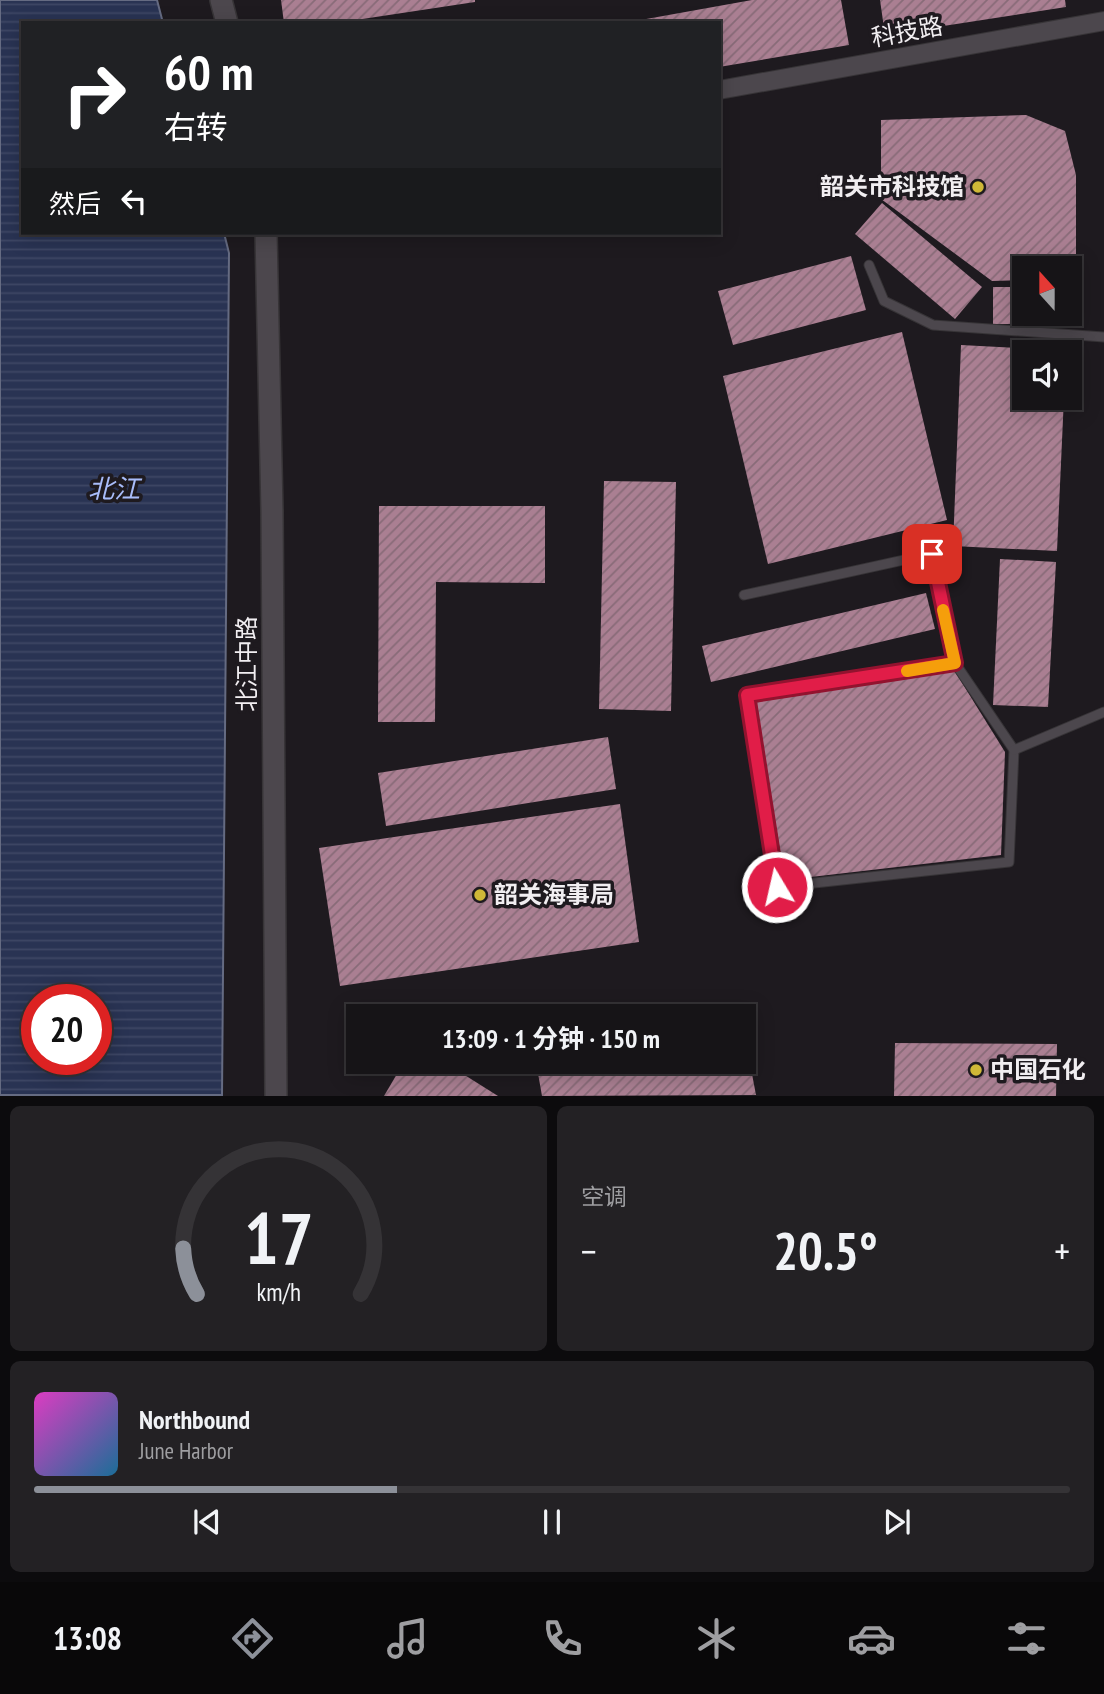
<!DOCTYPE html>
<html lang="zh">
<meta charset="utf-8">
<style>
:root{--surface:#161417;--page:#232124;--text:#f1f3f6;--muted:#9e9ea1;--line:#353336;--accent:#8c9099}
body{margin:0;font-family:"PT Sans Narrow","Noto Sans SC",sans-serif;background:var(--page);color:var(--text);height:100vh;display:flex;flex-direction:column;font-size:26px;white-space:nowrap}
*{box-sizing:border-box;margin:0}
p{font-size:23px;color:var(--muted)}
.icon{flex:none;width:38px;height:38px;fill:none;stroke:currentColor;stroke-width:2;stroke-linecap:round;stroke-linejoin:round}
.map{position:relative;height:1096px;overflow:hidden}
.drawer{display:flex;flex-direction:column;gap:10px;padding:10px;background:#0c0b0d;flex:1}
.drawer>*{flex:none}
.top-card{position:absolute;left:21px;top:21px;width:700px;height:214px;border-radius:0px;box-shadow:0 4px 18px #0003,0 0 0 2px var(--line);background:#202124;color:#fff;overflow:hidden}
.needle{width:46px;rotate:339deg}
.tools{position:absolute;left:1012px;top:256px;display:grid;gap:14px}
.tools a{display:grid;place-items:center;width:70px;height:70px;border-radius:0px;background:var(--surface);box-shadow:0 4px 18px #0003,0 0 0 2px var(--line);font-size:35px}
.speed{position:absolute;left:21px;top:984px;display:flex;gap:14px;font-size:35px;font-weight:700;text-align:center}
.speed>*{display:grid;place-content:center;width:91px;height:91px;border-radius:50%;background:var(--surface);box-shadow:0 4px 18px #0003,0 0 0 2px var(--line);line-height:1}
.speed .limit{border:10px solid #d22;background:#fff;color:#111}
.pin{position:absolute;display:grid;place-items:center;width:60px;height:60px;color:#fff;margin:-30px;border-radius:14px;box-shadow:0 4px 10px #0006}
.me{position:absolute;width:77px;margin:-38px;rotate:351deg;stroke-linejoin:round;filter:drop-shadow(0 0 5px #0008)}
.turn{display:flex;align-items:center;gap:24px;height:147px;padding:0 28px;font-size:32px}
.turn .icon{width:91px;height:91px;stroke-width:2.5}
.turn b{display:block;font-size:49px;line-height:60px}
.then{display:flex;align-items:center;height:66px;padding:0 28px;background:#0003;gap:14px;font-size:26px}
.big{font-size:52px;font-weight:700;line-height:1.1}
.drawer .widget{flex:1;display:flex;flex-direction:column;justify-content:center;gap:10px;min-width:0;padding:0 24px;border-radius:10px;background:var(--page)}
.drawer .dial{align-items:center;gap:0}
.dial svg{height:182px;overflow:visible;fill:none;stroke:var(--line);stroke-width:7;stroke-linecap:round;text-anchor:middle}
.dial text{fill:var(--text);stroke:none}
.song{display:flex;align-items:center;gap:21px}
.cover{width:84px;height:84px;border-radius:10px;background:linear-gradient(135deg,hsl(310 70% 55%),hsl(200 70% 35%))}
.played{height:7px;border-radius:4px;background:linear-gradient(90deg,var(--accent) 35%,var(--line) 35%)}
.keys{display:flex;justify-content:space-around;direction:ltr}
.heat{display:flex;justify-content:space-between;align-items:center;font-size:38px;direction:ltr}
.drawer .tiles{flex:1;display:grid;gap:10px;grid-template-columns:1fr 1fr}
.widget:last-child{grid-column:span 2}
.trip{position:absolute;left:346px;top:1004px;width:410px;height:70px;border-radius:0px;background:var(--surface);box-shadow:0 4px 18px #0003,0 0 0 2px var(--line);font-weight:700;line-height:70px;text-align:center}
.dock{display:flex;height:112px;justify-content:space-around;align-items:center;background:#090809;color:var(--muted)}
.dock .icon{width:49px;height:49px}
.dock .on{color:var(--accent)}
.dock b{font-size:32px;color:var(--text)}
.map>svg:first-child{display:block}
.water{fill:url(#water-rules);stroke:#656b82;stroke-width:2;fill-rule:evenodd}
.building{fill:url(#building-hatch)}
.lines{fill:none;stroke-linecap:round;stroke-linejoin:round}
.lane-casing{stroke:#373437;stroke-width:11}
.street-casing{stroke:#373437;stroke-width:20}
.secondary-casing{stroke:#373437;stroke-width:24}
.lane{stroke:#4c474d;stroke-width:9}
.street{stroke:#4c474d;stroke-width:18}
.secondary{stroke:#4c474d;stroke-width:21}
.route-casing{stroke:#92132f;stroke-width:18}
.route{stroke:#e11d48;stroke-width:12}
.slow{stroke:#f59e0b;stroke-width:12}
.poi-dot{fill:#cfb837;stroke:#1e1a1f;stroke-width:2.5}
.labels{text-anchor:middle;stroke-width:7;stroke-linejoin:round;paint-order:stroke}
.street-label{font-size:24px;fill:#f1eef1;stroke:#1e1a1f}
.poi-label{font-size:24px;font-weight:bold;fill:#f1eef1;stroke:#1e1a1f;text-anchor:start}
.water-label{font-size:26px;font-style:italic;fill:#a8bcf9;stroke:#1e1a1f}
</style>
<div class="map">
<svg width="1104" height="1096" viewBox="0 0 1104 1096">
<defs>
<pattern id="water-rules" width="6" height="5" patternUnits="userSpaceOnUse" patternTransform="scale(1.75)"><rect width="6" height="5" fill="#293353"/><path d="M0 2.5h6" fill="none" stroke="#3e4764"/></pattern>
<pattern id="building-hatch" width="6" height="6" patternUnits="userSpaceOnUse" patternTransform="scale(1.75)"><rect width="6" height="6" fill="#aa7f92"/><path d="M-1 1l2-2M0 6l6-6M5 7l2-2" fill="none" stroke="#886b78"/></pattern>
</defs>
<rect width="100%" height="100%" fill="#1e1a1f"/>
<!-- water -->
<path class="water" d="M0,0H157L163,23H23V233H224L229,253L222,1095H0ZM37,999H96V1059H37Z"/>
<!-- building -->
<g class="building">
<path d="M281,0H475V2L336,23H284Z"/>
<path d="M752,0H841L849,45L719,67V23H624Z"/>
<path d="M880,0H1065L1066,7L885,35Z"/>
<path d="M1026,115L1065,131L1076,175V278H1069V268H1024V280L992,281L881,199V120Z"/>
<path d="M882,203L982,287L955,319L855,234Z"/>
<path d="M851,256L866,310L733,345L718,291Z"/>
<path d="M993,287H1024V313H1070V324H993Z"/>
<path d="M902,332L947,520L768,564L723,376Z"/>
<path d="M961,345L1060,350V352H1024V397H1064L1057,551L953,546Z"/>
<path d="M604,481L676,482L671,711L599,709Z"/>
<path d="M379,506H545V583L436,582L435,722H378Z"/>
<path d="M1000,559L1056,562L1048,707L993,705Z"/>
<path d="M926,593L935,629L711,682L702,646Z"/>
<path d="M954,670L1005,752L1001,855L785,880L755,702Z"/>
<path d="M608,737L616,789L386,826L378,773Z"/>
<path d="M620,804L639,942L340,986L319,848Z"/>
<path d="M744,1032L756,1095L542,1096L536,1062H744Z"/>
<path d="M895,1043L1057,1044L1056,1096H894Z"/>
<path d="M404,1062H444L498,1096H384Z"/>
</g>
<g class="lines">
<defs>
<g id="lane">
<path d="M869,265L884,301L933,325L1104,337"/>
<path d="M744,595L931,554L955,663"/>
<path d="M955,663L1014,750L1009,862L777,887L747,695Z"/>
<path d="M1014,750L1104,712"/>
</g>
<path id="street" d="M719,90L1104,21"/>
<g id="secondary">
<path d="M221,0L227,23"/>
<path d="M266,233L272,511L276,1096"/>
</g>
</defs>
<!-- lane casing -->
<use href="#lane" class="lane-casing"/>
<!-- street casing -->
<use href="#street" class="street-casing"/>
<!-- secondary casing -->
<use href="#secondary" class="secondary-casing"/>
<!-- lane -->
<use href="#lane" class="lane"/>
<!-- street -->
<use href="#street" class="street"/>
<!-- secondary -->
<use href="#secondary" class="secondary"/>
</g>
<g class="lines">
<defs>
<path id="route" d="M777,887L747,695L955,663L932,554"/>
</defs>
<!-- route casing -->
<use href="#route" class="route-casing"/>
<!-- route -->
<use href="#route" class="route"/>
<!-- slow -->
<path class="slow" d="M907,671L955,663L943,610"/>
</g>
<!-- markers -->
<g class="poi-dot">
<circle cx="978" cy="187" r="7"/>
<circle cx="480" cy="895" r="7"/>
<circle cx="976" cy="1070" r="7"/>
</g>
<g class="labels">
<!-- street labels -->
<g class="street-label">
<text transform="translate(907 32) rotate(-10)" y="8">科技路</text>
<text transform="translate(247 664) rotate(-90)" y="8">北江中路</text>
</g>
<!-- poi labels -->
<g class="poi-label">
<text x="964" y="195" text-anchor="end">韶关市科技馆</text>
<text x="494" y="903">韶关海事局</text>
<text x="990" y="1078">中国石化</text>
</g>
<!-- water labels -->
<g class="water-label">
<text x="114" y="498">北江</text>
</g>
</g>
</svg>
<div class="tools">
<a><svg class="needle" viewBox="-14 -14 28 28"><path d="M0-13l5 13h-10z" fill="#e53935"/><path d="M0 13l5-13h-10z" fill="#9e9ea1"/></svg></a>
<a><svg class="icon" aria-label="sound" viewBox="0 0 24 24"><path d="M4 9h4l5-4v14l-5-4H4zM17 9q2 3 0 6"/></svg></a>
</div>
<div class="speed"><div class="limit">20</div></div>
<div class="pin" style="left:932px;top:554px;background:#d93025"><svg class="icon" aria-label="arrive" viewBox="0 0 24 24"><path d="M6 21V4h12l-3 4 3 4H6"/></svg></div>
<svg class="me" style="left:777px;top:887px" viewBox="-20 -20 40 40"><circle r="17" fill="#e11d48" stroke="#fff" stroke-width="3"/><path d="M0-11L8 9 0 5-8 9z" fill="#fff"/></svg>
<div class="trip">13:09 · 1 分钟 · 150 m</div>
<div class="top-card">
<div class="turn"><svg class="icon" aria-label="right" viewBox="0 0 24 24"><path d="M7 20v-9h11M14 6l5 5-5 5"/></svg><div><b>60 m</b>右转</div></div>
<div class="then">然后<svg class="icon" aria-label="left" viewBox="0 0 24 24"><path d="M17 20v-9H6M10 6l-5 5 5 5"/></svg></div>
</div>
</div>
<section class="drawer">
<div class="tiles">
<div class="widget dial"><svg viewBox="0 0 100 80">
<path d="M14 69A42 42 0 1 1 86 69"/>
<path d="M14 69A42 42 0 0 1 8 49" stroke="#8c9099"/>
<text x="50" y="56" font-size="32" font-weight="700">17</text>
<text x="50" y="72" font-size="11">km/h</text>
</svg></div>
<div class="widget"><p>空调</p>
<div class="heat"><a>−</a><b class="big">20.5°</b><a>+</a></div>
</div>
<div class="widget">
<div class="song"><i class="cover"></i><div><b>Northbound</b><p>June Harbor</p></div></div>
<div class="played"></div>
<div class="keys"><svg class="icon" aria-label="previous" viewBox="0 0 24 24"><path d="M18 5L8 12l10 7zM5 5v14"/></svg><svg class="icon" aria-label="pause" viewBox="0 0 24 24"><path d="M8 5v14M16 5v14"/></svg><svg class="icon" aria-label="next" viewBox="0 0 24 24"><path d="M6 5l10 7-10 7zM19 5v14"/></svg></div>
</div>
</div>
</section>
<nav class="dock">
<b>13:08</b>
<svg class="icon on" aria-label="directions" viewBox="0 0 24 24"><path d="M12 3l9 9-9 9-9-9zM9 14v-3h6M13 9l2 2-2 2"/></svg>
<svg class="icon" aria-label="music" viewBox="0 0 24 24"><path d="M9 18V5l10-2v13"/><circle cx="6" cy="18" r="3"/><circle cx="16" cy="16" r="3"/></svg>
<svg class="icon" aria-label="phone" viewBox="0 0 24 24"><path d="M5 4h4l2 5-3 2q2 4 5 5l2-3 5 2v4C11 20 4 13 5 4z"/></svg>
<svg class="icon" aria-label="climate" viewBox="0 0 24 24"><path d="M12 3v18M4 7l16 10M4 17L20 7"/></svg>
<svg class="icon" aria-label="car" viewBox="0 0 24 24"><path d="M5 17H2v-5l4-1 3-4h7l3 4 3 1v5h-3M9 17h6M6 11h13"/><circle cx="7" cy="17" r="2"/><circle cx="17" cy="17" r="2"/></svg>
<svg class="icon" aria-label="filters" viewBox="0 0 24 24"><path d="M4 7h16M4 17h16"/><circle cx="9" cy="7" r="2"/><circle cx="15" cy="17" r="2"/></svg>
</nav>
